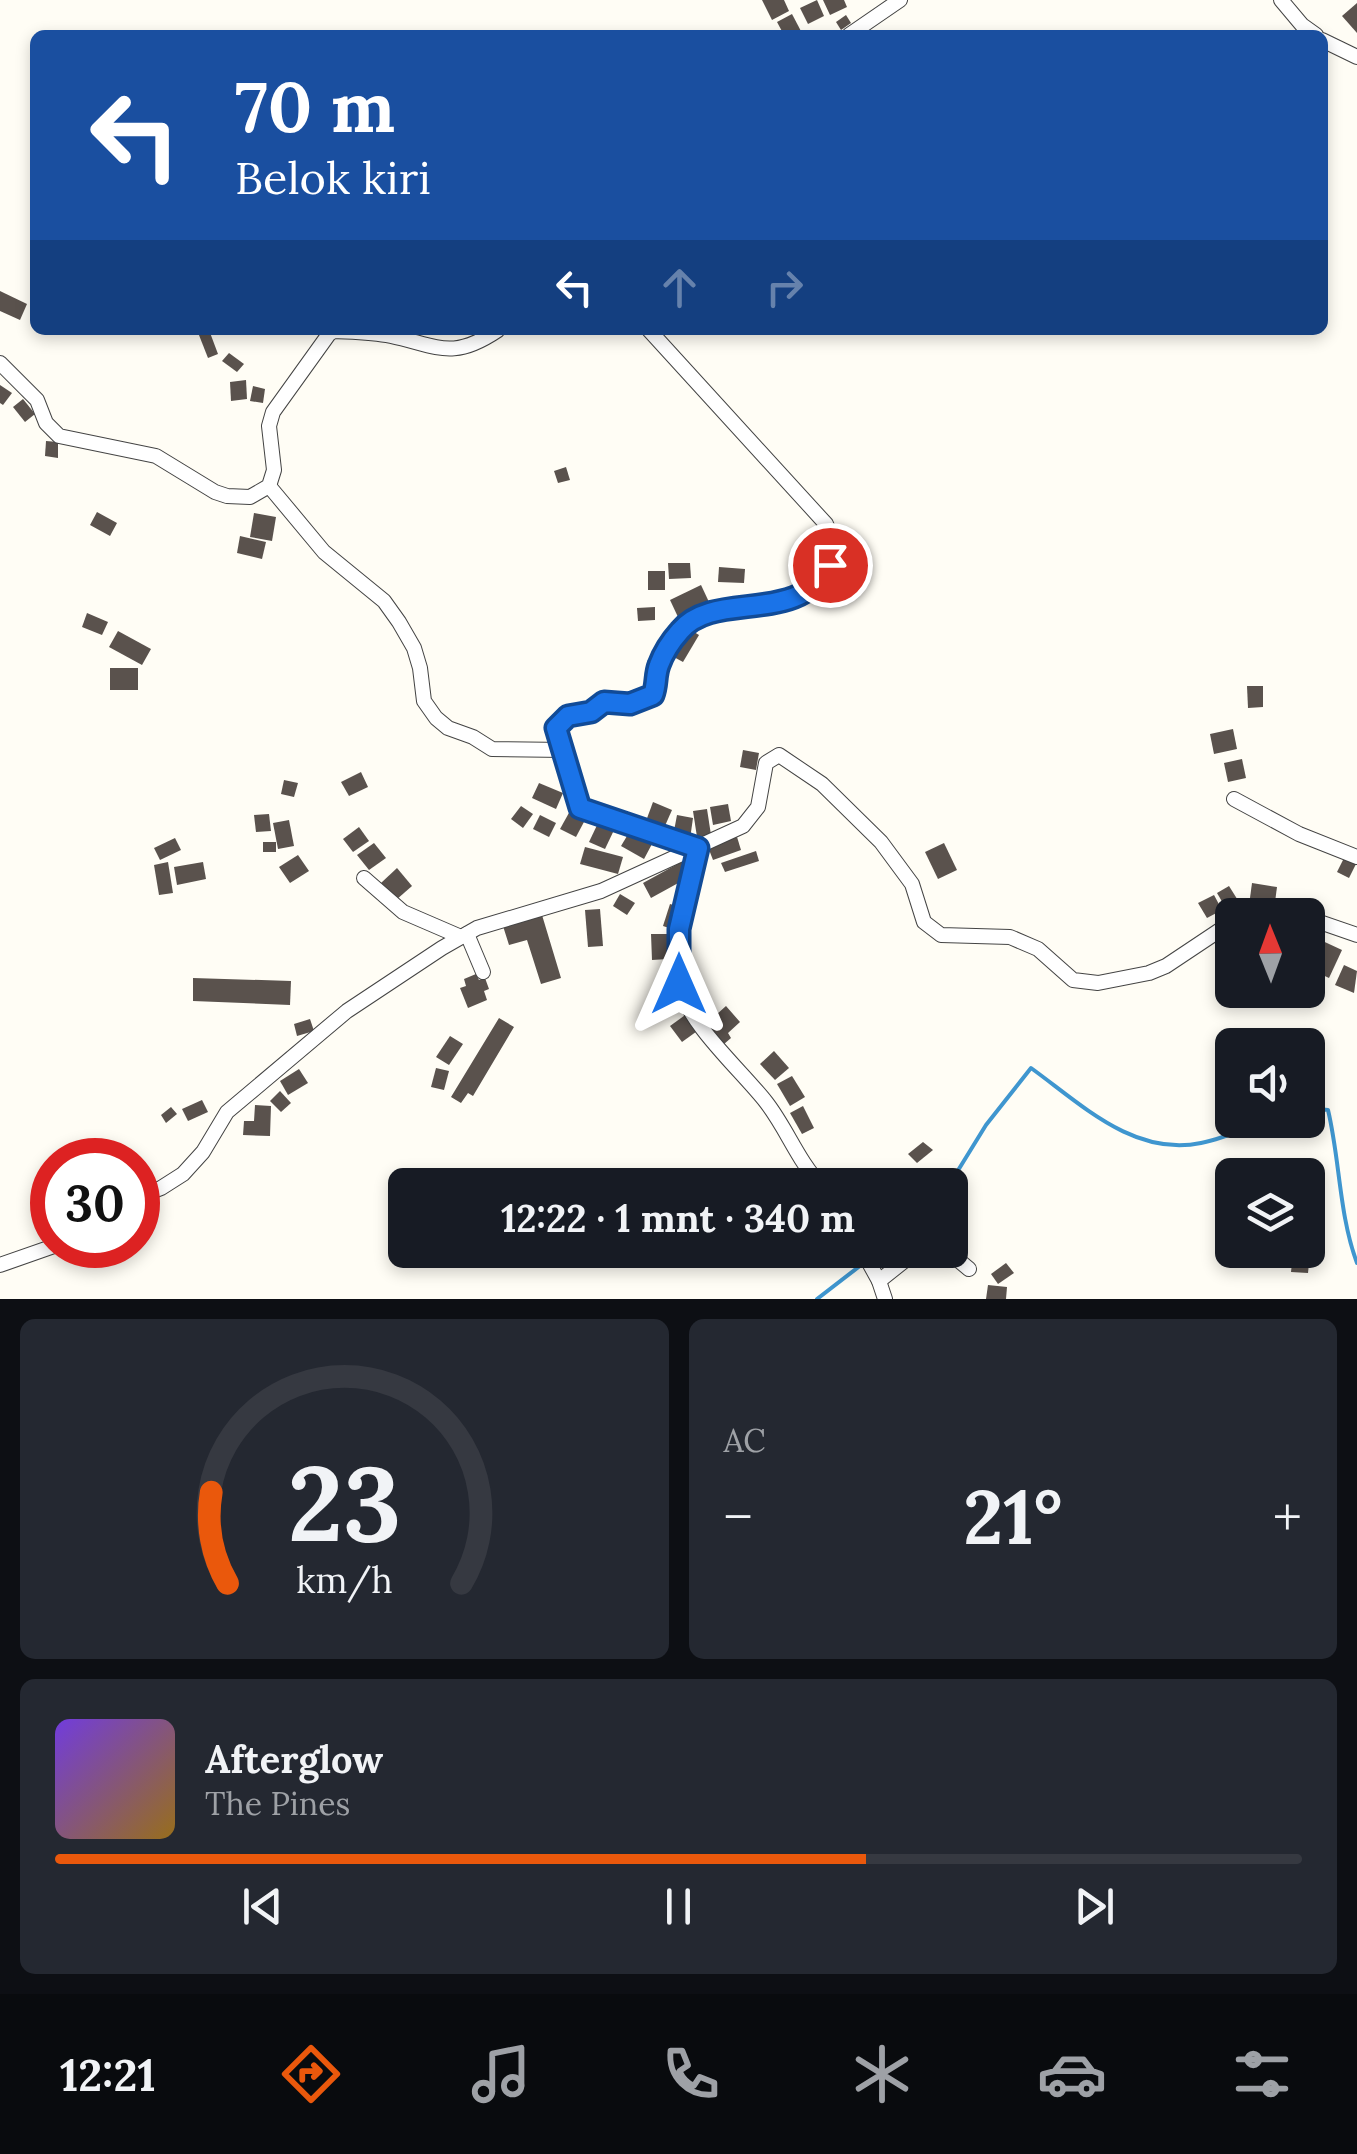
<!DOCTYPE html>
<html lang="id">
<meta charset="utf-8">
<style>
:root{--surface:#171b24;--page:#242831;--text:#f1f3f6;--muted:#9ea1a6;--line:#363941;--accent:#ea580c}
body{margin:0;font-family:Lora,serif;background:var(--page);color:var(--text);height:100vh;display:flex;flex-direction:column;font-size:38px;white-space:nowrap}
*{box-sizing:border-box;margin:0}
p{font-size:32px;color:var(--muted)}
.icon{flex:none;width:55px;height:55px;fill:none;stroke:currentColor;stroke-width:2;stroke-linecap:round;stroke-linejoin:round}
.map{position:relative;height:1299px;overflow:hidden}
.side{display:flex;flex-direction:column;gap:20px;padding:20px;background:#0d0f14;flex:1}
.side>*{flex:none}
.guide{position:absolute;left:30px;top:30px;width:1298px;height:305px;border-radius:15px;box-shadow:0 5px 15px #0003;background:#1a4fa0;color:#fff;overflow:hidden}
.needle{width:65px;rotate:359deg}
.controls{position:absolute;left:1215px;top:898px;display:grid;gap:20px}
.controls a{display:grid;place-items:center;width:110px;height:110px;border-radius:15px;background:var(--surface);box-shadow:0 5px 15px #0003;font-size:50px}
.speed{position:absolute;left:30px;top:1138px;display:flex;gap:20px;font-size:50px;font-weight:700;text-align:center}
.speed>*{display:grid;place-content:center;width:130px;height:130px;border-radius:50%;background:var(--surface);box-shadow:0 5px 15px #0003;line-height:1}
.speed .limit{border:15px solid #d22;background:#fff;color:#111}
.pin{position:absolute;display:grid;place-items:center;width:85px;height:85px;color:#fff;margin:-42px;border:5px solid #fff;border-radius:50%;box-shadow:0 2px 10px #0007}
.me{position:absolute;width:110px;margin:-55px;rotate:0deg;stroke-linejoin:round;filter:drop-shadow(0 0 8px #0008)}
.turn{display:flex;align-items:center;gap:35px;height:210px;padding:0 40px;font-size:45px}
.turn .icon{width:130px;height:130px;stroke-width:2.5}
.turn b{display:block;font-size:70px;line-height:85px}
.lanes{display:flex;align-items:center;height:95px;padding:0 40px;background:#0003;justify-content:center;gap:50px;direction:ltr}
.lanes .off{opacity:.35}
.big{font-size:75px;font-weight:800;line-height:1.1}
.side .tile{flex:1;display:flex;flex-direction:column;justify-content:center;gap:15px;min-width:0;padding:0 35px;border-radius:15px;background:var(--page)}
.side .dial{align-items:center;gap:0}
.dial svg{height:260px;overflow:visible;fill:none;stroke:var(--line);stroke-width:7;stroke-linecap:round;text-anchor:middle}
.dial text{fill:var(--text);stroke:none}
.song{display:flex;align-items:center;gap:30px}
.cover{width:120px;height:120px;border-radius:15px;background:linear-gradient(135deg,hsl(260 70% 55%),hsl(40 70% 35%))}
.played{height:10px;border-radius:5px;background:linear-gradient(90deg,var(--accent) 65%,var(--line) 65%)}
.keys{display:flex;justify-content:space-around;direction:ltr}
.heat{display:flex;justify-content:space-between;align-items:center;font-size:55px;direction:ltr}
.side .tiles{flex:1;display:grid;gap:20px;grid-template-columns:1fr 1fr}
.tile:last-child{grid-column:span 2}
.trip{position:absolute;left:388px;top:1168px;width:580px;height:100px;border-radius:15px;background:var(--surface);box-shadow:0 5px 15px #0003;font-weight:800;line-height:100px;text-align:center}
.dock{display:flex;height:160px;justify-content:space-around;align-items:center;background:#090b0e;color:var(--muted)}
.dock .icon{width:70px;height:70px}
.dock .current{color:var(--accent)}
.dock b{font-size:45px;color:var(--text)}
.map>svg:first-child{display:block}
.lines{fill:none;stroke-linecap:round;stroke-linejoin:round}
.stream{stroke:#3f96cf;stroke-width:4}
.building{fill:#5a524d}
.street-casing{stroke:#444;stroke-width:16}
.street{stroke:#fff;stroke-width:14}
.route-casing{stroke:#114b97;stroke-width:25}
.route{stroke:#1a73e8;stroke-width:18}
</style>
<div class="map">
<svg width="1357" height="1299" viewBox="0 0 1357 1299">
<rect width="100%" height="100%" fill="#fffdf5"/>
<g class="lines">
<!-- stream -->
<g class="stream">
<path d="M1308,1108L1328,1110C1340,1160 1339,1215 1357,1263"/>
<path d="M949,1185L986,1125L1031,1068C1081,1104 1134,1157 1201,1143C1223,1139 1246,1128 1267,1120"/>
<path d="M872,1257L881,1250"/>
<path d="M817,1299L865,1262"/>
</g>
</g>
<!-- building -->
<g class="building">
<path d="M762,0H784L789,11L772,20Z"/>
<path d="M817,0L824,16L808,24L800,8Z"/>
<path d="M823,0H844L847,7L830,15Z"/>
<path d="M1357,3V33L1342,16Z"/>
<path d="M792,14L803,35H784L777,22Z"/>
<path d="M846,15L851,23L841,30L836,22Z"/>
<path d="M0,291L27,304L20,320L0,311Z"/>
<path d="M197,330H209L218,354L208,358Z"/>
<path d="M229,353L244,364L237,372L222,361Z"/>
<path d="M246,380L247,399L231,401L230,382Z"/>
<path d="M0,385L12,393L3,405L0,403Z"/>
<path d="M253,386L265,389L263,403L250,401Z"/>
<path d="M23,399L35,414L25,422L13,407Z"/>
<path d="M46,441L58,442V458L45,456Z"/>
<path d="M566,467L570,480L558,483L554,471Z"/>
<path d="M97,512L117,523L110,536L90,525Z"/>
<path d="M254,513L276,517L272,541L250,537Z"/>
<path d="M240,536L266,542L262,559L237,553Z"/>
<path d="M668,563H690L691,578L669,579Z"/>
<path d="M719,567L745,569L744,583L718,582Z"/>
<rect x="648" y="571" width="17" height="19"/>
<path d="M701,585L709,602L678,617L670,600Z"/>
<path d="M655,607V620L638,621L637,608Z"/>
<path d="M87,613L108,622L102,635L82,627Z"/>
<path d="M689,629L699,635L683,662L672,656Z"/>
<path d="M118,631L151,649L142,665L109,647Z"/>
<rect x="110" y="668" width="28" height="22"/>
<path d="M1247,686H1263V707L1248,708Z"/>
<path d="M1233,729L1237,749L1214,754L1210,734Z"/>
<path d="M743,750L759,753L756,770L740,767Z"/>
<path d="M1242,759L1246,778L1228,782L1224,763Z"/>
<path d="M361,772L368,787L349,796L341,782Z"/>
<path d="M284,780L298,783L294,797L281,794Z"/>
<path d="M539,783L563,793L556,809L532,798Z"/>
<path d="M653,802L672,810L664,828L646,821Z"/>
<path d="M728,804L731,821L713,825L710,807Z"/>
<path d="M521,806L533,814L523,828L511,819Z"/>
<path d="M707,809L711,835L697,837L693,811Z"/>
<path d="M570,811L585,820L576,837L560,829Z"/>
<path d="M269,814L271,831L256,832L254,815Z"/>
<path d="M540,815L556,823L549,837L533,829Z"/>
<path d="M677,815L693,818L690,839L673,836Z"/>
<path d="M289,820L294,846L278,849L273,823Z"/>
<path d="M599,821L615,828L605,849L589,842Z"/>
<path d="M359,827L369,841L353,852L343,839Z"/>
<path d="M630,831L652,844L644,859L621,846Z"/>
<path d="M737,837L741,850L713,860L708,847Z"/>
<path d="M175,838L181,850L160,860L154,848Z"/>
<rect x="263" y="842" width="13" height="10"/>
<path d="M374,843L386,858L369,870L357,855Z"/>
<path d="M944,843L957,870L938,879L925,852Z"/>
<path d="M585,847L623,857L618,874L580,864Z"/>
<path d="M756,851L759,861L725,872L721,863Z"/>
<path d="M298,855L309,871L290,883L279,867Z"/>
<path d="M1345,856L1357,862L1349,878L1337,872Z"/>
<path d="M683,861L691,876L651,898L643,883Z"/>
<path d="M168,862L173,893L159,895L154,865Z"/>
<path d="M203,862L206,879L177,885L174,867Z"/>
<path d="M397,868L412,886L396,900L381,883Z"/>
<path d="M1252,883L1277,887L1275,902L1250,898Z"/>
<path d="M1229,886L1239,902L1227,910L1217,893Z"/>
<path d="M620,894L635,903L627,915L613,906Z"/>
<path d="M1214,895L1222,910L1207,918L1198,903Z"/>
<path d="M670,904L683,908L675,930L663,926Z"/>
<path d="M600,909L603,946L588,947L585,910Z"/>
<path d="M542,915L561,978L541,984L527,940L509,945L503,926Z"/>
<path d="M651,934H669V940H674V952H668V959L652,960Z"/>
<path d="M1314,937L1342,950L1329,978L1308,968V950Z"/>
<rect x="663" y="963" width="12" height="15"/>
<path d="M1344,965L1357,971L1354,993L1335,985Z"/>
<path d="M476,974L479,980L485,978L489,989L484,991L487,1000L468,1008L460,988L466,986L464,979Z"/>
<path d="M193,978L291,981L290,1005L193,1001Z"/>
<path d="M726,1006L740,1022L728,1033L731,1038L724,1044L706,1024Z"/>
<path d="M688,1013L700,1029L682,1042L670,1026Z"/>
<path d="M499,1018L514,1027L473,1096L468,1093L461,1103L451,1097Z"/>
<path d="M310,1019L314,1031L297,1036L294,1024Z"/>
<path d="M450,1036L463,1044L449,1065L436,1057Z"/>
<path d="M774,1051L789,1068L775,1080L760,1064Z"/>
<path d="M436,1068L449,1071L444,1090L431,1087Z"/>
<path d="M299,1069L308,1083L288,1095L280,1081Z"/>
<path d="M792,1076L805,1097L790,1106L777,1084Z"/>
<path d="M280,1091L291,1103L281,1112L270,1101Z"/>
<path d="M202,1100L208,1112L188,1121L182,1109Z"/>
<path d="M255,1105L271,1106L270,1136L243,1135L244,1121H254Z"/>
<path d="M803,1106L814,1128L802,1134L790,1113Z"/>
<path d="M171,1107L177,1114L166,1123L161,1115Z"/>
<path d="M923,1142L933,1150L917,1163L908,1154Z"/>
<path d="M1293,1253L1310,1254L1308,1273L1291,1272Z"/>
<path d="M1006,1263L1014,1273L998,1284L991,1274Z"/>
<path d="M988,1285L1007,1287L1006,1299H986Z"/>
</g>
<g class="lines">
<defs>
<g id="street">
<path d="M1281,0L1302,25L1316,35"/>
<path d="M849,35L900,0"/>
<path d="M1322,40L1357,57"/>
<path d="M649,330L826,524C832,536 834,548 830,561C812,621 729,595 688,624C676,633 662,654 658,669C656,676 658,686 655,692C651,698 641,702 635,703C625,705 615,701 604,702C588,715 565,712 556,731L565,750L580,809L698,848C688,891 669,941 679,985C689,1025 741,1070 766,1102C787,1129 798,1161 821,1185"/>
<path d="M0,363L37,400L46,423L59,436L156,456L215,492L227,496L250,497L269,486L274,470L269,426L273,412L329,334L334,331C353,332 372,332 391,336C438,346 452,361 498,330"/>
<path d="M269,486L324,552L384,601L399,622L414,648L420,668L424,701L436,718L448,728L473,737L492,749L565,750"/>
<path d="M1234,799L1299,834L1357,857"/>
<path d="M364,878L403,912L461,937"/>
<path d="M1251,915L1268,912L1289,915"/>
<path d="M1308,918L1357,935"/>
<path d="M467,934L483,972"/>
<path d="M138,1197L161,1188L183,1174L203,1152L227,1112L347,1011L442,948L477,928L601,891L743,826L758,807L766,763L779,755L822,784L881,842L912,884L924,922L941,935L1010,937L1038,949L1073,980L1098,983L1149,973L1166,966L1232,922"/>
<path d="M862,1250L879,1281L885,1299"/>
<path d="M946,1250L969,1269"/>
<path d="M0,1265L57,1245"/>
<path d="M879,1281L918,1250"/>
</g>
</defs>
<!-- street casing -->
<use href="#street" class="street-casing"/>
<!-- street -->
<use href="#street" class="street"/>
</g>
<g class="lines">
<defs>
<path id="route" d="M679,984V929L698,848L580,808L556,728L568,716L591,712L604,702L630,704L653,695C657,685 655,675 659,665C663,654 672,640 680,631C715,589 798,627 830,565"/>
</defs>
<!-- route casing -->
<use href="#route" class="route-casing"/>
<!-- route -->
<use href="#route" class="route"/>
</g>
</svg>
<div class="controls">
<a><svg class="needle" viewBox="-14 -14 28 28"><path d="M0-13l5 13h-10z" fill="#e53935"/><path d="M0 13l5-13h-10z" fill="#9ea1a6"/></svg></a>
<a><svg class="icon" aria-label="sound" viewBox="0 0 24 24"><path d="M4 9h4l5-4v14l-5-4H4zM17 9q2 3 0 6"/></svg></a>
<a><svg class="icon" aria-label="layers" viewBox="0 0 24 24"><path d="M12 4l9 5-9 5-9-5zM3 14l9 5 9-5"/></svg></a>
</div>
<div class="speed"><div class="limit">30</div></div>
<div class="pin" style="left:830px;top:565px;background:#d93025"><svg class="icon" aria-label="arrive" viewBox="0 0 24 24"><path d="M6 21V4h12l-3 4 3 4H6"/></svg></div>
<svg class="me" style="left:679px;top:984px" viewBox="-20 -20 40 40"><path d="M0-17L14 15 0 8-14 15z" fill="#1a73e8" stroke="#fff" stroke-width="4"/></svg>
<div class="trip">12:22 · 1 mnt · 340 m</div>
<div class="guide">
<div class="turn"><svg class="icon" aria-label="left" viewBox="0 0 24 24"><path d="M17 20v-9H6M10 6l-5 5 5 5"/></svg><div><b>70 m</b>Belok kiri</div></div>
<div class="lanes"><svg class="icon" aria-label="left" viewBox="0 0 24 24"><path d="M17 20v-9H6M10 6l-5 5 5 5"/></svg><svg class="icon off" aria-label="ahead" viewBox="0 0 24 24"><path d="M12 20V5M6 11l6-6 6 6"/></svg><svg class="icon off" aria-label="right" viewBox="0 0 24 24"><path d="M7 20v-9h11M14 6l5 5-5 5"/></svg></div>
</div>
</div>
<section class="side">
<div class="tiles">
<div class="tile dial"><svg viewBox="0 0 100 80">
<path d="M14 69A42 42 0 1 1 86 69"/>
<path d="M14 69A42 42 0 0 1 9 41" stroke="#ea580c"/>
<text x="50" y="56" font-size="32" font-weight="700">23</text>
<text x="50" y="72" font-size="11">km/h</text>
</svg></div>
<div class="tile"><p>AC</p>
<div class="heat"><a>−</a><b class="big">21°</b><a>+</a></div>
</div>
<div class="tile">
<div class="song"><i class="cover"></i><div><b>Afterglow</b><p>The Pines</p></div></div>
<div class="played"></div>
<div class="keys"><svg class="icon" aria-label="previous" viewBox="0 0 24 24"><path d="M18 5L8 12l10 7zM5 5v14"/></svg><svg class="icon" aria-label="pause" viewBox="0 0 24 24"><path d="M8 5v14M16 5v14"/></svg><svg class="icon" aria-label="next" viewBox="0 0 24 24"><path d="M6 5l10 7-10 7zM19 5v14"/></svg></div>
</div>
</div>
</section>
<nav class="dock">
<b>12:21</b>
<svg class="icon current" aria-label="directions" viewBox="0 0 24 24"><path d="M12 3l9 9-9 9-9-9zM9 14v-3h6M13 9l2 2-2 2"/></svg>
<svg class="icon" aria-label="music" viewBox="0 0 24 24"><path d="M9 18V5l10-2v13"/><circle cx="6" cy="18" r="3"/><circle cx="16" cy="16" r="3"/></svg>
<svg class="icon" aria-label="phone" viewBox="0 0 24 24"><path d="M5 4h4l2 5-3 2q2 4 5 5l2-3 5 2v4C11 20 4 13 5 4z"/></svg>
<svg class="icon" aria-label="climate" viewBox="0 0 24 24"><path d="M12 3v18M4 7l16 10M4 17L20 7"/></svg>
<svg class="icon" aria-label="car" viewBox="0 0 24 24"><path d="M5 17H2v-5l4-1 3-4h7l3 4 3 1v5h-3M9 17h6M6 11h13"/><circle cx="7" cy="17" r="2"/><circle cx="17" cy="17" r="2"/></svg>
<svg class="icon" aria-label="filters" viewBox="0 0 24 24"><path d="M4 7h16M4 17h16"/><circle cx="9" cy="7" r="2"/><circle cx="15" cy="17" r="2"/></svg>
</nav>
